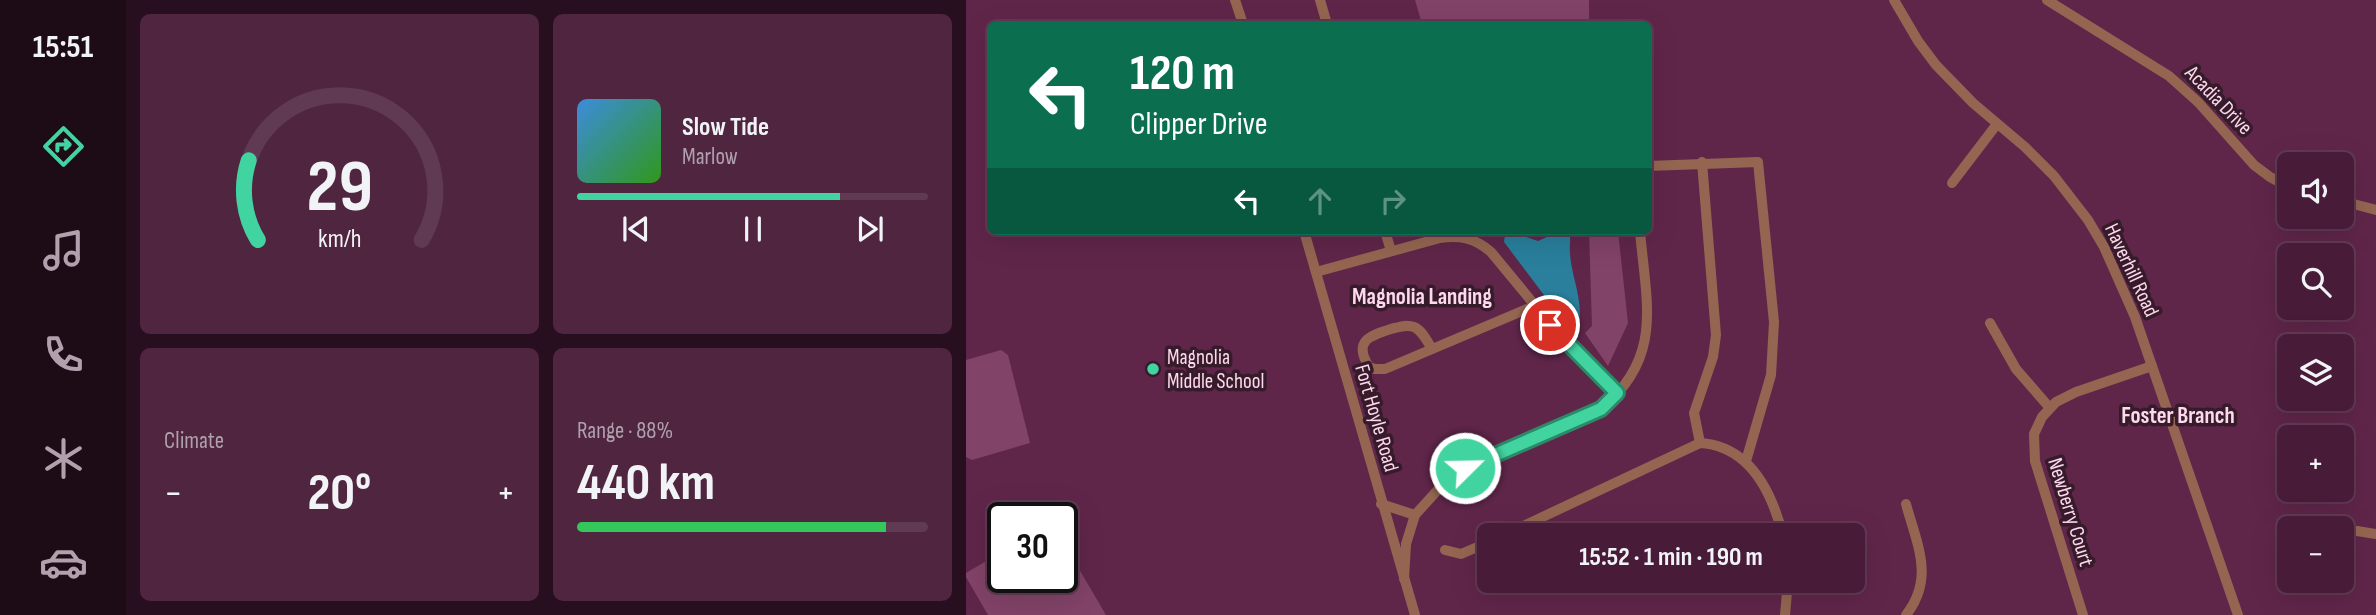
<!DOCTYPE html>
<meta charset="utf-8">
<style>
:root{--surface:#481c38;--page:#4f2540;--text:#f1f3f6;--muted:#b1a1ae;--line:#603a53;--accent:#42d4a0}
body{margin:0;font-family:"Sofia Sans Condensed",sans-serif;background:var(--page);color:var(--text);height:100vh;display:flex;flex-direction:column;font-size:26px;white-space:nowrap}
*{box-sizing:border-box;margin:0}
p{font-size:23px;color:var(--muted)}
.icon{flex:none;width:38px;height:38px;fill:none;stroke:currentColor;stroke-width:2;stroke-linecap:round;stroke-linejoin:round}
.map{position:relative;flex:1;overflow:hidden}
.sheet{display:flex;flex-direction:column;gap:14px;padding:14px;background:#280f1f;width:840px}
.sheet>*{flex:none}
.guide{position:absolute;left:21px;top:21px;width:665px;height:214px;border-radius:10px;box-shadow:0 7px 28px #0002,0 0 0 2px var(--line);background:#0b6e4f;color:#fff;overflow:hidden}
.tools{position:absolute;left:1311px;top:152px;display:grid;gap:14px}
.tools a{display:grid;place-items:center;width:77px;height:77px;border-radius:10px;background:var(--surface);box-shadow:0 7px 28px #0002,0 0 0 2px var(--line);font-size:35px}
.speed{position:absolute;left:21px;top:502px;display:flex;gap:14px;font-size:35px;font-weight:700;text-align:center}
.speed>*{display:grid;place-content:center;width:91px;height:91px;border-radius:50%;background:var(--surface);box-shadow:0 7px 28px #0002,0 0 0 2px var(--line);line-height:1}
.speed .limit{border:4px solid #111;border-radius:10px;background:#fff;color:#111}
.pin{position:absolute;display:grid;place-items:center;width:60px;height:60px;color:#fff;margin:-30px;border:4px solid #fff;border-radius:50%;box-shadow:0 2px 7px #0007}
.me{position:absolute;width:77px;margin:-38px;rotate:67deg;stroke-linejoin:round;filter:drop-shadow(0 0 5px #0008)}
.turn{display:flex;align-items:center;gap:24px;height:147px;padding:0 28px;font-size:32px}
.turn .icon{width:91px;height:91px;stroke-width:2.5}
.turn b{display:block;font-size:49px;line-height:60px}
.lanes{display:flex;align-items:center;height:66px;padding:0 28px;background:#0003;justify-content:center;gap:35px;direction:ltr}
.lanes .off{opacity:.35}
.big{font-size:52px;font-weight:700;line-height:1.1}
.sheet .widget{flex:1;display:flex;flex-direction:column;justify-content:center;gap:10px;min-width:0;padding:0 24px;border-radius:10px;background:var(--page)}
.sheet .dial{align-items:center;gap:0}
.dial svg{height:182px;overflow:visible;fill:none;stroke:var(--line);stroke-width:7;stroke-linecap:round;text-anchor:middle}
.dial text{fill:var(--text);stroke:none}
.song{display:flex;align-items:center;gap:21px}
.cover{width:84px;height:84px;border-radius:10px;background:linear-gradient(135deg,hsl(210 70% 55%),hsl(110 70% 35%))}
.played{height:7px;border-radius:4px;background:linear-gradient(90deg,var(--accent) 75%,var(--line) 75%)}
.keys{display:flex;justify-content:space-around;direction:ltr}
.heat{display:flex;justify-content:space-between;align-items:center;font-size:38px;direction:ltr}
.charge{height:10px;border-radius:5px;background:linear-gradient(90deg,#34c759 88%,var(--line) 0)}
.sheet .tiles{flex:1;display:grid;gap:14px;grid-template-columns:repeat(2,1fr)}
.trip{position:absolute;left:511px;top:523px;width:388px;height:70px;border-radius:10px;background:var(--surface);box-shadow:0 7px 28px #0002,0 0 0 2px var(--line);font-weight:700;line-height:70px;text-align:center}
main{display:flex;flex:1;min-height:0}
.tab-bar{display:flex;flex-direction:column;width:126px;justify-content:space-around;align-items:center;background:#1d0b16;color:var(--muted)}
.tab-bar .icon{width:49px;height:49px}
.tab-bar .selected{color:var(--accent)}
.tab-bar b{font-size:32px;color:var(--text)}
.map>svg:first-child{display:block}
.green{fill:#824368}
.water{fill:#297f9c}
.lines{fill:none;stroke-linecap:round;stroke-linejoin:round}
.minor{stroke:#946651;stroke-width:10}
.route-casing{stroke:#2b8a68;stroke-width:18}
.route{stroke:#42d4a0;stroke-width:12}
.poi-dot{fill:#42d4a0;stroke:#361b2b;stroke-width:2.5}
.labels{text-anchor:middle;stroke-width:7;stroke-linejoin:round;paint-order:stroke}
.street-label{font-size:21px;fill:#fed8ec;stroke:#361b2b}
.poi-label{font-size:21px;fill:#fed8ec;stroke:#361b2b;text-anchor:start}
.neighbourhood-label{font-size:23px;font-weight:bold;fill:#fed8ec;stroke:#361b2b}
</style>
<main>
<nav class="tab-bar">
<b>15:51</b>
<svg class="icon selected" aria-label="directions" viewBox="0 0 24 24"><path d="M12 3l9 9-9 9-9-9zM9 14v-3h6M13 9l2 2-2 2"/></svg>
<svg class="icon" aria-label="music" viewBox="0 0 24 24"><path d="M9 18V5l10-2v13"/><circle cx="6" cy="18" r="3"/><circle cx="16" cy="16" r="3"/></svg>
<svg class="icon" aria-label="phone" viewBox="0 0 24 24"><path d="M5 4h4l2 5-3 2q2 4 5 5l2-3 5 2v4C11 20 4 13 5 4z"/></svg>
<svg class="icon" aria-label="climate" viewBox="0 0 24 24"><path d="M12 3v18M4 7l16 10M4 17L20 7"/></svg>
<svg class="icon" aria-label="car" viewBox="0 0 24 24"><path d="M5 17H2v-5l4-1 3-4h7l3 4 3 1v5h-3M9 17h6M6 11h13"/><circle cx="7" cy="17" r="2"/><circle cx="17" cy="17" r="2"/></svg>
</nav>
<section class="sheet">
<div class="tiles">
<div class="widget dial"><svg viewBox="0 0 100 80">
<path d="M14 69A42 42 0 1 1 86 69"/>
<path d="M14 69A42 42 0 0 1 10 34" stroke="#42d4a0"/>
<text x="50" y="56" font-size="32" font-weight="700">29</text>
<text x="50" y="72" font-size="11">km/h</text>
</svg></div>
<div class="widget">
<div class="song"><i class="cover"></i><div><b>Slow Tide</b><p>Marlow</p></div></div>
<div class="played"></div>
<div class="keys"><svg class="icon" aria-label="previous" viewBox="0 0 24 24"><path d="M18 5L8 12l10 7zM5 5v14"/></svg><svg class="icon" aria-label="pause" viewBox="0 0 24 24"><path d="M8 5v14M16 5v14"/></svg><svg class="icon" aria-label="next" viewBox="0 0 24 24"><path d="M6 5l10 7-10 7zM19 5v14"/></svg></div>
</div>
<div class="widget"><p>Climate</p>
<div class="heat"><a>−</a><b class="big">20°</b><a>+</a></div>
</div>
<div class="widget"><p>Range · 88%</p><b class="big">440 km</b><div class="charge"></div></div>
</div>
</section>
<div class="map">
<svg width="1410" height="615" viewBox="0 0 1410 615">
<rect width="100%" height="100%" fill="#60264a"/>
<!-- green -->
<g class="green">
<path d="M449,0H623V24H456Z"/>
<path d="M623,231H652L662,323L642,366L619,333L626,326Z"/>
<path d="M35,350L42,355L64,443L6,460L0,457V360Z"/>
<path d="M96,540L140,615H22L0,577V573L37,551V578H96Z"/>
</g>
<!-- water -->
<path class="water" d="M594,231H602C606,239 603,245 604,253C605,276 617,299 613,322L607,324L599,323L538,242L539,235L545,232L572,241Z"/>
<g class="lines">
<!-- minor -->
<g class="minor">
<path d="M269,0L277,24"/>
<path d="M354,0L361,24"/>
<path d="M928,0L952,41L970,65L1007,103L1059,147L1088,176L1122,220L1138,247L1169,317L1272,615"/>
<path d="M1081,0L1203,76L1232,102L1288,165L1304,177L1323,187"/>
<path d="M682,166L792,162L808,322L805,375L780,461"/>
<path d="M986,183L1031,124"/>
<path d="M1376,201L1410,210"/>
<path d="M338,231L449,615"/>
<path d="M419,231L425,251"/>
<path d="M350,272L474,238C494,235 509,238 525,252L600,343L651,393"/>
<path d="M1024,323L1050,369L1083,407"/>
<path d="M466,349C461,341 456,330 448,327C440,324 433,327 425,329C403,336 387,341 403,367L409,369H419L568,306"/>
<path d="M734,443C784,446 806,492 817,536"/>
<path d="M415,504L449,515"/>
<path d="M940,504C951,545 969,578 940,615"/>
<path d="M1391,531L1410,534"/>
<path d="M536,536L734,443L728,413L747,357L750,335L736,162"/>
<path d="M479,550L495,554L523,542"/>
<path d="M438,579L440,544L449,515L478,483L499,468L635,409C698,357 680,303 674,231"/>
<path d="M819,615L822,581"/>
<path d="M1117,615L1069,461L1068,434L1076,417L1090,402L1110,392L1186,366"/>
</g>
</g>
<g class="lines">
<defs>
<path id="route" d="M499,468L635,409L651,393L584,325"/>
</defs>
<!-- route casing -->
<use href="#route" class="route-casing"/>
<!-- route -->
<use href="#route" class="route"/>
</g>
<!-- markers -->
<circle class="poi-dot" cx="187" cy="369" r="7"/>
<g class="labels">
<!-- street labels -->
<g class="street-label">
<text transform="translate(1253 100) rotate(46)" y="7">Acadia Drive</text>
<text transform="translate(1166 270) rotate(65)" y="7">Haverhill Road</text>
<text transform="translate(411 418) rotate(74)" y="7">Fort Hoyle Road</text>
<text transform="translate(1105 512) rotate(73)" y="7">Newberry Court</text>
</g>
<!-- poi labels -->
<g class="poi-label">
<text x="201" y="364">Magnolia<tspan x="201" dy="24">Middle School</tspan></text>
</g>
<!-- neighbourhood labels -->
<g class="neighbourhood-label">
<text x="456" y="304">Magnolia Landing</text>
<text x="1212" y="423">Foster Branch</text>
</g>
</g>
</svg>
<div class="tools">
<a><svg class="icon" aria-label="sound" viewBox="0 0 24 24"><path d="M4 9h4l5-4v14l-5-4H4zM17 9q2 3 0 6"/></svg></a>
<a><svg class="icon" aria-label="search" viewBox="0 0 24 24"><circle cx="10" cy="10" r="6"/><path d="M15 15l6 6"/></svg></a>
<a><svg class="icon" aria-label="layers" viewBox="0 0 24 24"><path d="M12 4l9 5-9 5-9-5zM3 14l9 5 9-5"/></svg></a>
<a>+</a>
<a>−</a>
</div>
<div class="speed"><div class="limit">30</div></div>
<div class="pin" style="left:584px;top:325px;background:#d93025"><svg class="icon" aria-label="arrive" viewBox="0 0 24 24"><path d="M6 21V4h12l-3 4 3 4H6"/></svg></div>
<svg class="me" style="left:499px;top:468px" viewBox="-20 -20 40 40"><circle r="17" fill="#42d4a0" stroke="#fff" stroke-width="3"/><path d="M0-11L8 9 0 5-8 9z" fill="#fff"/></svg>
<div class="trip">15:52 · 1 min · 190 m</div>
<div class="guide">
<div class="turn"><svg class="icon" aria-label="left" viewBox="0 0 24 24"><path d="M17 20v-9H6M10 6l-5 5 5 5"/></svg><div><b>120 m</b>Clipper Drive</div></div>
<div class="lanes"><svg class="icon" aria-label="left" viewBox="0 0 24 24"><path d="M17 20v-9H6M10 6l-5 5 5 5"/></svg><svg class="icon off" aria-label="ahead" viewBox="0 0 24 24"><path d="M12 20V5M6 11l6-6 6 6"/></svg><svg class="icon off" aria-label="right" viewBox="0 0 24 24"><path d="M7 20v-9h11M14 6l5 5-5 5"/></svg></div>
</div>
</div>
</main>
